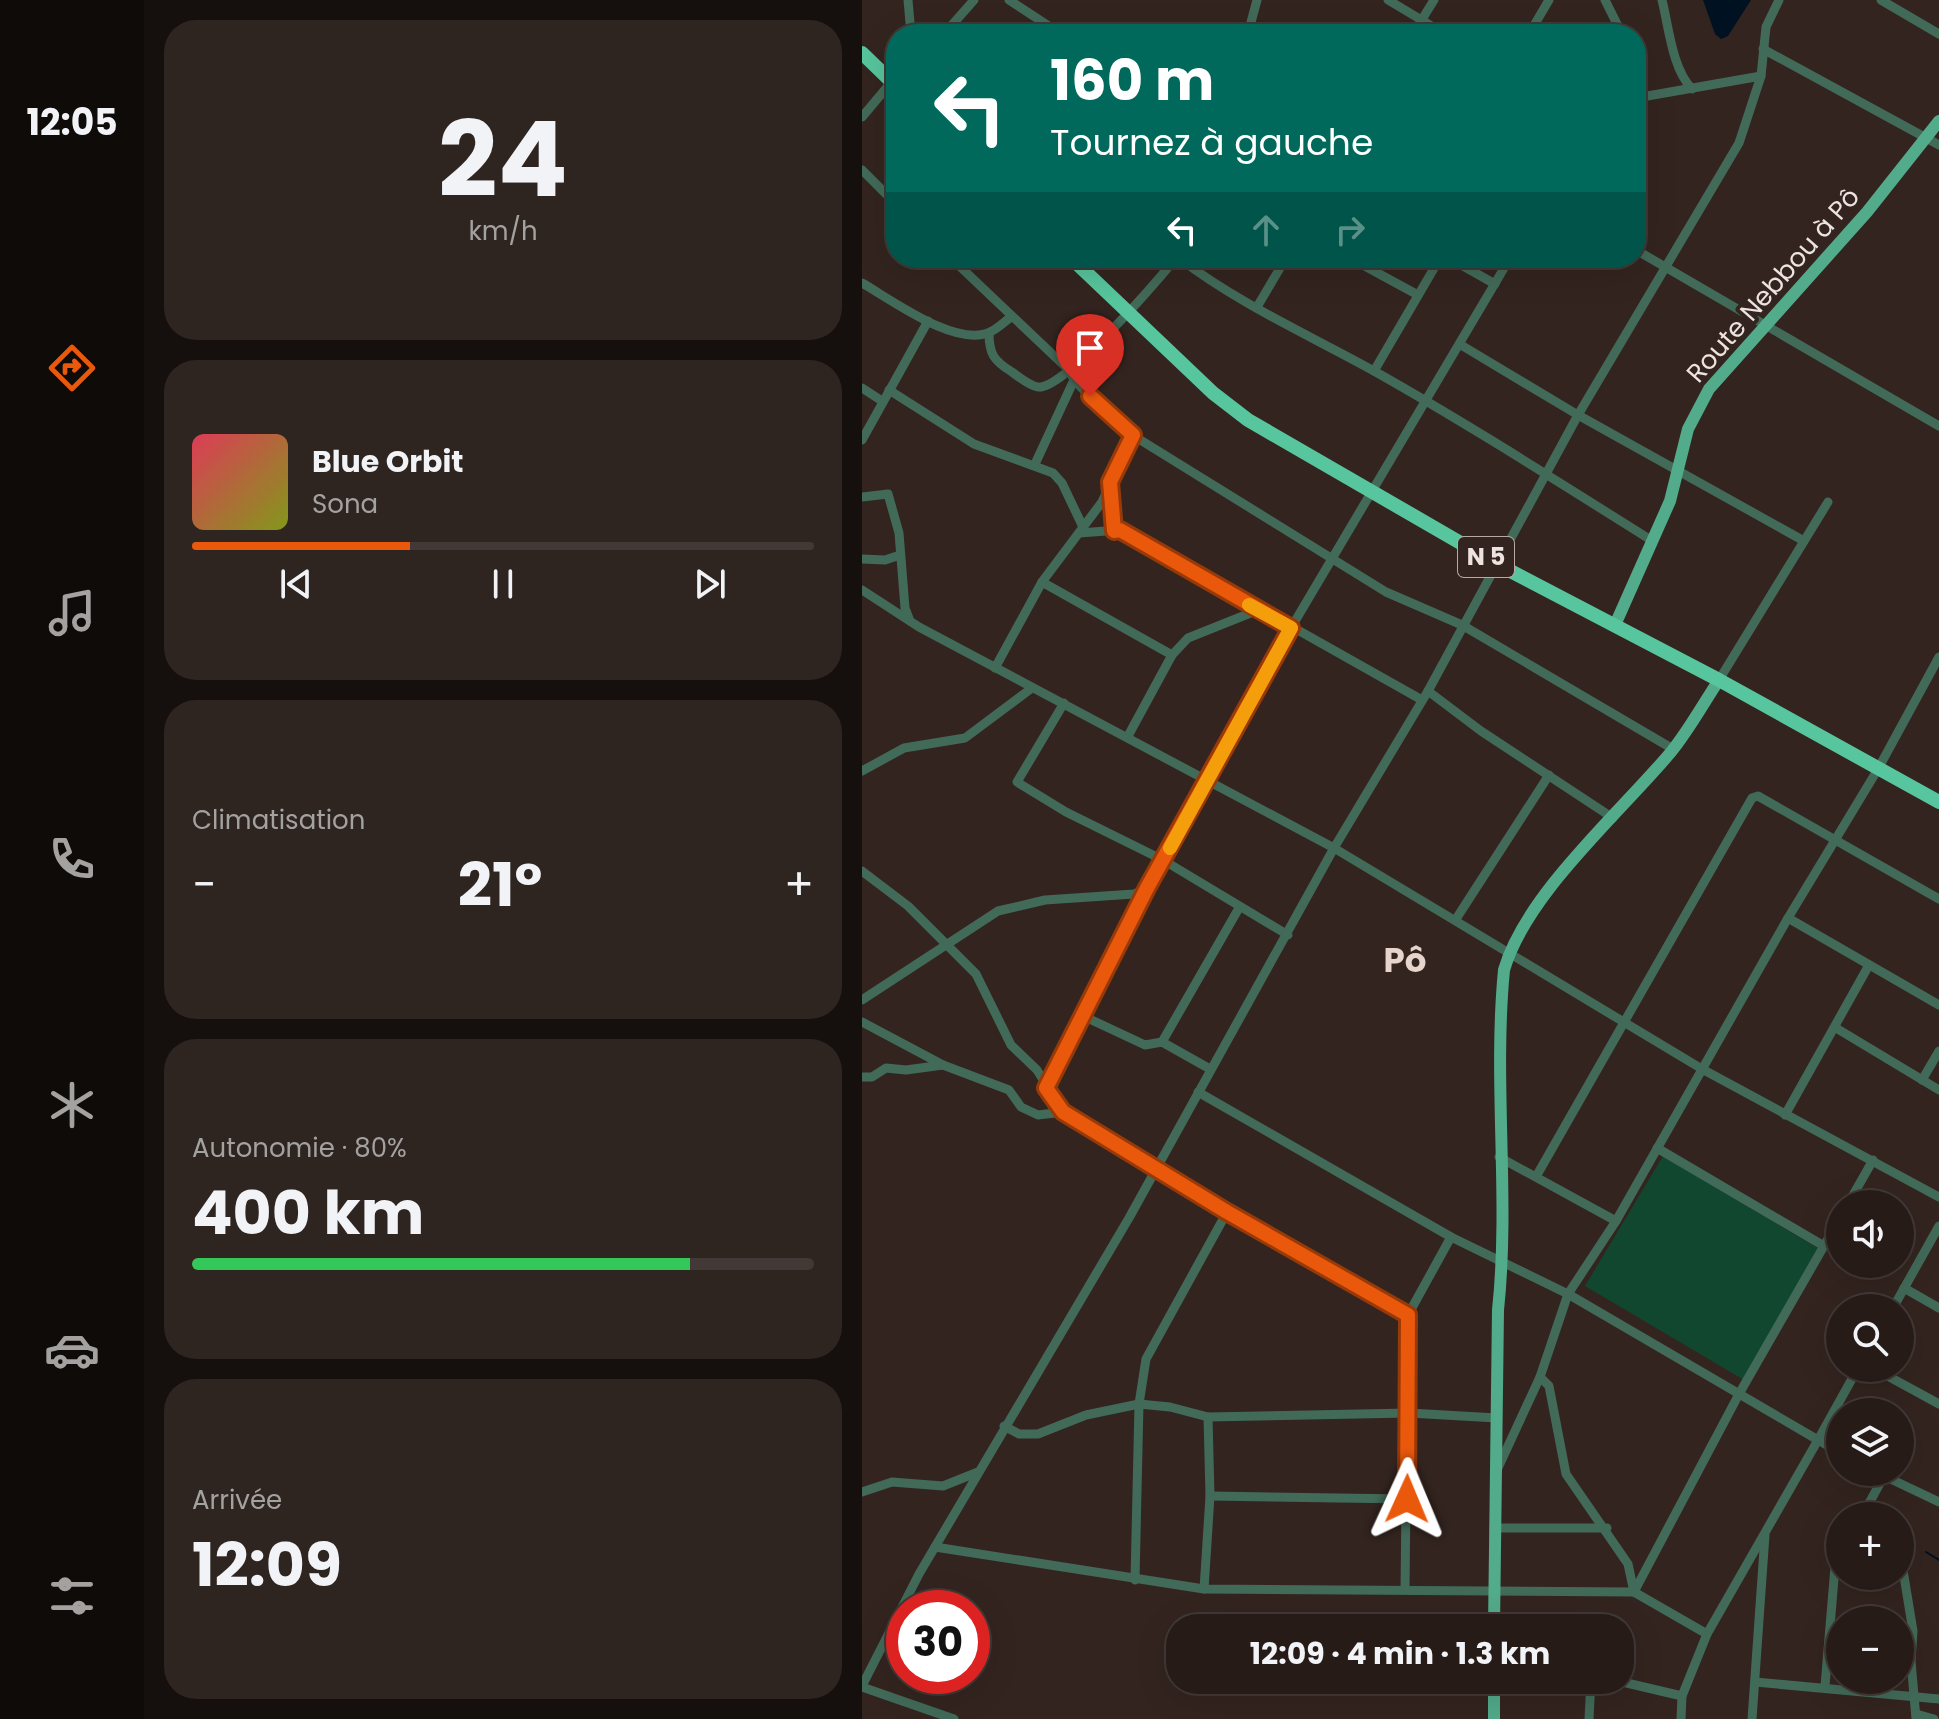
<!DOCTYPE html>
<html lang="fr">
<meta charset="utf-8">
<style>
:root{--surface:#261b17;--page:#2e2420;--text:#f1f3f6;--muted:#a4a1a1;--line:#423936;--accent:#ea580c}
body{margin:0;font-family:Poppins,sans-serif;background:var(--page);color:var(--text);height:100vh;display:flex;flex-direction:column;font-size:30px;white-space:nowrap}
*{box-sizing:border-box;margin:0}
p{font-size:26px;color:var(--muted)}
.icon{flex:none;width:44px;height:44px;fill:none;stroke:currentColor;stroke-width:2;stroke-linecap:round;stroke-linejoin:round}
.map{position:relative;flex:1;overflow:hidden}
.details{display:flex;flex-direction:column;gap:20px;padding:20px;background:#150f0d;width:718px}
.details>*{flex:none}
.top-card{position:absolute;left:24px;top:24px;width:760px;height:244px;border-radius:32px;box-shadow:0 8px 32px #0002,0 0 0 2px var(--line);background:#00695c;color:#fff;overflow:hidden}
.controls{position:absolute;left:964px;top:1190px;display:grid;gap:16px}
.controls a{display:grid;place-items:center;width:88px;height:88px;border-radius:50%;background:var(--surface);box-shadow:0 8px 32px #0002,0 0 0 2px var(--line);font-size:40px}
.speed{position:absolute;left:24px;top:1590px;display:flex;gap:16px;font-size:40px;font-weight:700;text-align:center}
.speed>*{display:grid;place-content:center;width:104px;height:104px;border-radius:50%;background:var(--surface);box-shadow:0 8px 32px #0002,0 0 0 2px var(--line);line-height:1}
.speed .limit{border:12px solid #d22;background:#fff;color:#111}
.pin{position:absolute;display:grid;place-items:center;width:68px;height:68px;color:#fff;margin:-82px -34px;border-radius:50% 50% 50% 0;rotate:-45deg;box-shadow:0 0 8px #0007}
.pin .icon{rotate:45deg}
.me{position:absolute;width:88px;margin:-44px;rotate:1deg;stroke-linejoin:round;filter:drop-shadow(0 0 6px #0008)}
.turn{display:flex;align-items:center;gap:28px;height:168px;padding:0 32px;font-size:36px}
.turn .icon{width:104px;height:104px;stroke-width:2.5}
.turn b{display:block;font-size:56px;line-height:68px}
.lanes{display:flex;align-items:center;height:76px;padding:0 32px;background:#0003;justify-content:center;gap:40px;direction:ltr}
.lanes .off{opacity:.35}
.big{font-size:60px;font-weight:700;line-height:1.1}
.details .card{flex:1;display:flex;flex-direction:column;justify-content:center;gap:12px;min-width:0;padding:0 28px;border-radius:32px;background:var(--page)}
.details .dial{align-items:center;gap:0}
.dial b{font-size:104px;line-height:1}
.song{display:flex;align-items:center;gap:24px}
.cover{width:96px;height:96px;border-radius:12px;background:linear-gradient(135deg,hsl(350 70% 55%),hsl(70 70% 35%))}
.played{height:8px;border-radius:4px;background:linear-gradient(90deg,var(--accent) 35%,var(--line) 35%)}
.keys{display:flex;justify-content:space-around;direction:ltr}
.heat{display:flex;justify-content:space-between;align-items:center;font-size:44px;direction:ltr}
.charge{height:12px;border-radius:6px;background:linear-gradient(90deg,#34c759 80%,var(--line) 0)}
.trip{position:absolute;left:304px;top:1614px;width:468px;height:80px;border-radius:32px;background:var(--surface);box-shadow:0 8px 32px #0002,0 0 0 2px var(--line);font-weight:700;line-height:80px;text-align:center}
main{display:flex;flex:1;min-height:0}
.menu{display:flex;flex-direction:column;width:144px;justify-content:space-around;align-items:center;background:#0f0b09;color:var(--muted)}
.menu .icon{width:56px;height:56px}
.menu .on{color:var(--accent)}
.menu b{font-size:36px;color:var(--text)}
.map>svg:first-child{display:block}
.green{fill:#10472e}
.water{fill:#012}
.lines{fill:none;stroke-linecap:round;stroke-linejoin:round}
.stream{stroke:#012;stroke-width:2}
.minor{stroke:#426a59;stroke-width:9}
.major{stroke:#52ab8a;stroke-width:12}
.highway{stroke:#57c59d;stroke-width:14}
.route-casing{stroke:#983908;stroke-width:20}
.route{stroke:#ea580c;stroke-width:14}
.slow{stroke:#f59e0b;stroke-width:14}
.labels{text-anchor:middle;stroke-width:8;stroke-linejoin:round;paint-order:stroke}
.shield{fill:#33241f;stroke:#b5aaa5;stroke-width:2}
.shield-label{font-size:24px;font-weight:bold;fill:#ede3df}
.street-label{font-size:26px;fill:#ede3df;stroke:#33241f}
.district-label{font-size:34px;font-weight:bold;fill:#e7d4cc;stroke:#33241f}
</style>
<main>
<nav class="menu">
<b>12:05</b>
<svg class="icon on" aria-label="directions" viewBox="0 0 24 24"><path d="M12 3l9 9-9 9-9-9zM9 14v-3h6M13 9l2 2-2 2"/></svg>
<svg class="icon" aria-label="music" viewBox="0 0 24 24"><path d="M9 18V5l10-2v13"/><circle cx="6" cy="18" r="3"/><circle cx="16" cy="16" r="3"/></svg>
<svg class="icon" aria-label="phone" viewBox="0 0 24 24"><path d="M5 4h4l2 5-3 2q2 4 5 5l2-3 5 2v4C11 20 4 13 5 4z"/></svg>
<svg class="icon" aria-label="climate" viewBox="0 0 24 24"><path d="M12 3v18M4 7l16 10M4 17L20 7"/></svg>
<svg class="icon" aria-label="car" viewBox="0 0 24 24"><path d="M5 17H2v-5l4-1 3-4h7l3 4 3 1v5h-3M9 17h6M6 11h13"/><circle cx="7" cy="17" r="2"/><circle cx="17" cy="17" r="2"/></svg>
<svg class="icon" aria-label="filters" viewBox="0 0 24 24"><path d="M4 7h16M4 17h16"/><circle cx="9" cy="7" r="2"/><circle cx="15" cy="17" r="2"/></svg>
</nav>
<section class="details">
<div class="card dial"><b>24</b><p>km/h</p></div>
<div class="card">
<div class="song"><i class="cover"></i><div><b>Blue Orbit</b><p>Sona</p></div></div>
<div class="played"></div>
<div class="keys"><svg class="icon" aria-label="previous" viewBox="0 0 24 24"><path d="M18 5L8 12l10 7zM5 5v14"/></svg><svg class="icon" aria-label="pause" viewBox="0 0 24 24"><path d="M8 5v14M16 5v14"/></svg><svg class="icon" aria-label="next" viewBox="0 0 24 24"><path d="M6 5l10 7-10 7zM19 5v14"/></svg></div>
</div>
<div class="card"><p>Climatisation</p>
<div class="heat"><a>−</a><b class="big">21°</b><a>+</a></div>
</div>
<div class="card"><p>Autonomie · 80%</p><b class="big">400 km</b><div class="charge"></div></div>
<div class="card"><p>Arrivée</p><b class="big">12:09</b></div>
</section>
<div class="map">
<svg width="1077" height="1719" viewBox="0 0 1077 1719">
<rect width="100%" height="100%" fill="#33241f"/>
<!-- green -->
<path class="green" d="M801,1156L959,1250L882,1380L723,1286Z"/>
<!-- water -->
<path class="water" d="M841,0H889L866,36L859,39L853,34Z"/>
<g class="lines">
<!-- stream -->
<path class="stream" d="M1064,1552L1077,1560"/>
<!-- minor -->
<g class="minor">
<path d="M46,0L49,34"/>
<path d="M147,0L199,34"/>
<path d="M526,0L583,34"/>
<path d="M743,0L760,34"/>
<path d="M800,0C807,28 810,68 830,89"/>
<path d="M1019,0L1077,34"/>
<path d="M82,34L112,0"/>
<path d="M392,34L388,26L395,0"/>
<path d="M551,34L572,0"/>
<path d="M667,34L687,0"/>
<path d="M901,49L1077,145"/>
<path d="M774,98L899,76"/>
<path d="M0,117L32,79"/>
<path d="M0,170L34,204"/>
<path d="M774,250L1077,426"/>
<path d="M89,258L207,370L212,380L259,428L524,592L600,625L811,749"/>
<path d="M317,258C377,304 447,335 512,371C606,424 698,483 789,540"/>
<path d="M488,258L556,295"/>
<path d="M587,258L633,284"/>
<path d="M0,283C30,300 94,348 128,332C135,329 142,322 149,317"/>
<path d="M395,307L424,258"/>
<path d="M127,333C127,354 132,361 150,372C157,377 168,386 176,387C201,391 296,280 314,258"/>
<path d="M599,345L716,415L942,541"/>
<path d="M512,371L578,258"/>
<path d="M0,388L20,401"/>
<path d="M27,390L112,444L191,473L200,483L221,527"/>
<path d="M0,440L66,321"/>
<path d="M173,464L212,380"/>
<path d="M248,482L252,531"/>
<path d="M0,497L26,494L37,533L43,608L48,621"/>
<path d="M217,533L258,530L560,700"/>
<path d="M0,559L23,560L38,555"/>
<path d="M180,582L310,655"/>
<path d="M0,590L57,627L472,848L840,1069L1077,1197"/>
<path d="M133,668L180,582L240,502L271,435"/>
<path d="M857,680L966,502"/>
<path d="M566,691L619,731L751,818"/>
<path d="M202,703L155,782L204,812L301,860L426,935"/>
<path d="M266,736L310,655L326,638L396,610"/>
<path d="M0,771L42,748L103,738L170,688"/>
<path d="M0,871L46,906L114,974L149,1045L175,1070L201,1112L365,1212L546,1315L589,1237"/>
<path d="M926,918L1077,1005"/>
<path d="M594,919L687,775"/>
<path d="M0,1000L136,911L183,900L272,894L285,888"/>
<path d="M221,1016L283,1045L300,1042L348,1069"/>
<path d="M0,1022L81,1065L147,1090L159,1107L176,1115L201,1112"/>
<path d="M974,1028L1077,1090"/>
<path d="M300,1042L377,908"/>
<path d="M0,1077H10L24,1068L44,1070L81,1065"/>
<path d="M1060,1080L1077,1051"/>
<path d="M184,1088L285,888L429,628L648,258"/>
<path d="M336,1092L589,1237L706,1294L956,1440L996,1368"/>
<path d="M923,1115L1007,965"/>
<path d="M795,1148L962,1246"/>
<path d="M637,1157L754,1221"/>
<path d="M675,1175L890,798L896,796L1077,899"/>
<path d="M986,1204L1011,1160"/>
<path d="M1042,1288L1077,1308"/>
<path d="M1031,1308L1077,1226"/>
<path d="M1011,1368L1077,1404"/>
<path d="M678,1377L687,1386L704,1474L766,1564L772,1592"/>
<path d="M142,1426L157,1434H176L224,1415L277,1404L308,1407L346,1417L547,1413L635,1418"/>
<path d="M635,1470L678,1377L706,1294L754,1221L926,918L1016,769L1077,657"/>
<path d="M1014,1472L1077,1502"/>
<path d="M0,1492L30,1482L81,1486L116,1472"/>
<path d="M348,1496L545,1499"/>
<path d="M1000,1516L1022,1476"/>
<path d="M632,1528H745"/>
<path d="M73,1547L342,1589L772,1592L845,1634"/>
<path d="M1038,1552L1051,1631L1049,1661L1054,1719"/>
<path d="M273,1580L277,1404L284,1359L365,1212"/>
<path d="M342,1589L348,1496L346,1417"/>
<path d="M543,1590L546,1315"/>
<path d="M772,1592L877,1394L978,1218"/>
<path d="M752,1680L820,1696L845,1634L956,1440L978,1453"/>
<path d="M893,1682L1077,1699"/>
<path d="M0,1686L57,1574L267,1218L472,848L566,691L716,415L877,143L899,76L904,27L917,0"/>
<path d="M963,1686L973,1567L978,1557"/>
<path d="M0,1687L92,1719"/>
<path d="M1054,1714L1072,1719"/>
<path d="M727,1719L729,1680"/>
<path d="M819,1719L820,1696"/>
<path d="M890,1719L903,1535"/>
</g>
<!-- major -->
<g class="major">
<path d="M753,625L808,501L826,429L847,389L1005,212L1077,121"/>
<path d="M632,1628L636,1310C648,1198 631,1083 642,970C664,894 757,814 809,752C827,730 841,704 857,680"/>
<path d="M632,1719V1680"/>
</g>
<!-- highway -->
<g class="highway">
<path d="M0,53L34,86"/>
<path d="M209,258L351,393L386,420L635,564L857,680L1077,802"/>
</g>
</g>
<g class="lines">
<defs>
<path id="route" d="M228,396L271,435L248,482L252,531L258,530L429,628L285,888L184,1088L201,1112L365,1212L546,1315L545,1499"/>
</defs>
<!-- route casing -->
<use href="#route" class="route-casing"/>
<!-- route -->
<use href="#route" class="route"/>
<!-- slow -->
<path class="slow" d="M308,848L429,628L387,605"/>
</g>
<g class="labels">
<!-- shield labels -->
<rect class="shield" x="596" y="537" width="56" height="40" rx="6"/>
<g class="shield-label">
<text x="624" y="565">N 5</text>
</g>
<!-- street labels -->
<g class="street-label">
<text transform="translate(911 285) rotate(-49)" y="9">Route Nebbou à Pô</text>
</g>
<!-- district labels -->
<g class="district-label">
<text x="543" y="972">Pô</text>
</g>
</g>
</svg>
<div class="controls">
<a><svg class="icon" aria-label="sound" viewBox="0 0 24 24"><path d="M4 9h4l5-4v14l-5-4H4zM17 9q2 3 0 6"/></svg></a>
<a><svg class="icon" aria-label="search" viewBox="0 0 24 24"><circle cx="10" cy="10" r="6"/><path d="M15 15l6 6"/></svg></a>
<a><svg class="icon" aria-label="layers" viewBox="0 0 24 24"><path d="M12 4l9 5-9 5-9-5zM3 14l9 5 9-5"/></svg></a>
<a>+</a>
<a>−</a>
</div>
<div class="speed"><div class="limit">30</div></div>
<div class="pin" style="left:228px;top:396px;background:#d93025"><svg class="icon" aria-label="arrive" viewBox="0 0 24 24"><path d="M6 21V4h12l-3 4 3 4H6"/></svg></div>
<svg class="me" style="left:545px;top:1499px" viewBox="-20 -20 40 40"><path d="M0-17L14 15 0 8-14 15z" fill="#ea580c" stroke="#fff" stroke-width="4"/></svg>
<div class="trip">12:09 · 4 min · 1.3 km</div>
<div class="top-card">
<div class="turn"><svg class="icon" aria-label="left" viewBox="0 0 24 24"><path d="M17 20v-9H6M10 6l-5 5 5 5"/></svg><div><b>160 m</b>Tournez à gauche</div></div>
<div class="lanes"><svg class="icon" aria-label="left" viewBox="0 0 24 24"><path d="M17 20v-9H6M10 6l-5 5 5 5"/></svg><svg class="icon off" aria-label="ahead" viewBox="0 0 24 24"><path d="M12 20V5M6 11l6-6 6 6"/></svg><svg class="icon off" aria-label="right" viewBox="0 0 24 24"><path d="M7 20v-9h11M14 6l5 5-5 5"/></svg></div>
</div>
</div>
</main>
